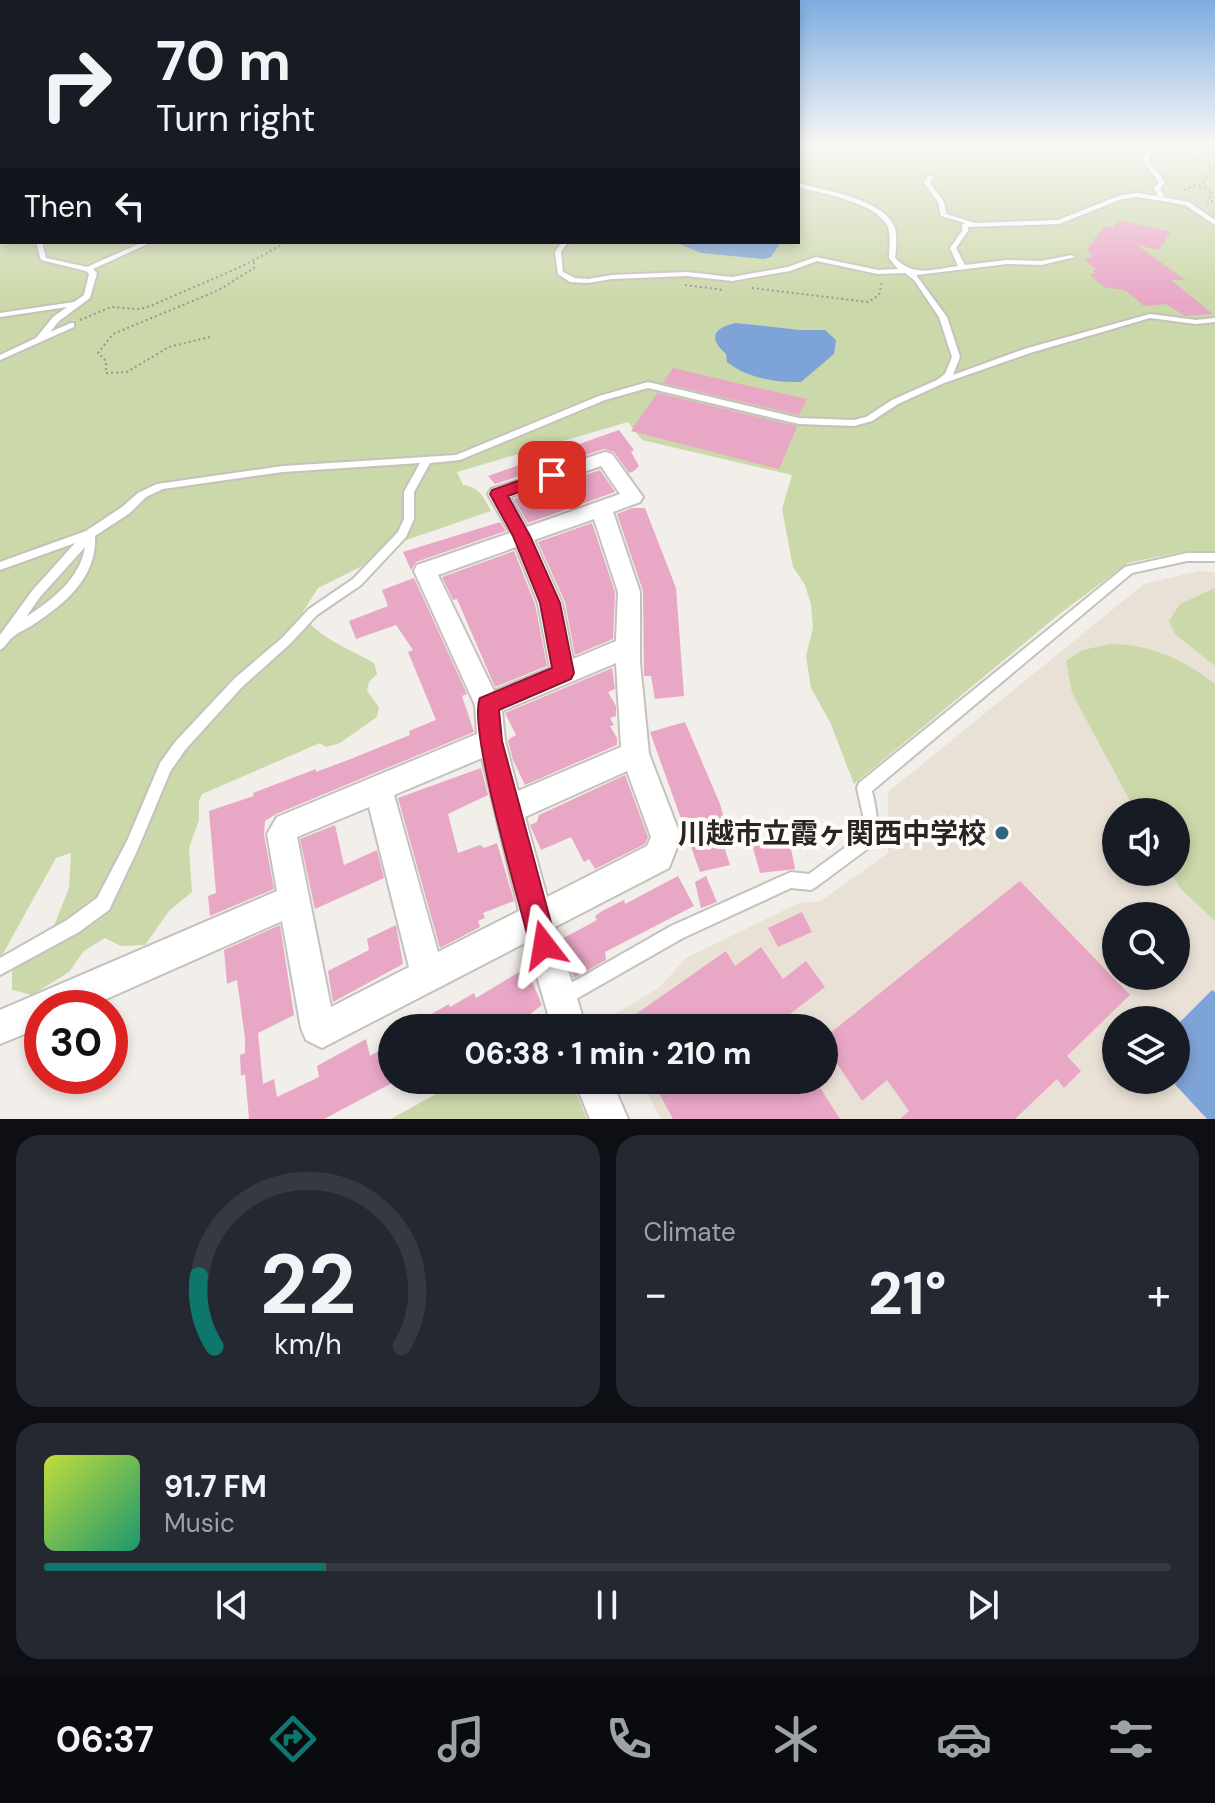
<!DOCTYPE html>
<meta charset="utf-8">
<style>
:root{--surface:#171b24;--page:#242831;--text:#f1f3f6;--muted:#9ea1a6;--line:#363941;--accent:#0f766e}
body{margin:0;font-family:"DM Sans","Noto Sans JP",sans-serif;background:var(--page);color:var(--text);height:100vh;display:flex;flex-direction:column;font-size:30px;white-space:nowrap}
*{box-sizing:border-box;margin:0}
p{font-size:26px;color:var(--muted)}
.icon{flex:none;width:44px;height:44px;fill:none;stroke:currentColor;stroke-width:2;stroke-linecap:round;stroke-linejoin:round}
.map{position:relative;height:1119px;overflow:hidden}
.panel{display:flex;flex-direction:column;gap:16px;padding:16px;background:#0d0f14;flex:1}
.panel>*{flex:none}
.guide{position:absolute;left:0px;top:0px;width:800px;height:244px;box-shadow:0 4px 12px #0003;background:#171b24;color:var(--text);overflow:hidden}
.buttons{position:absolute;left:1102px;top:798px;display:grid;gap:16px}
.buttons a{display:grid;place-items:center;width:88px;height:88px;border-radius:50%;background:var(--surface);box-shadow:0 4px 12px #0003;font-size:40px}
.speed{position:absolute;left:24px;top:990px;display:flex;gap:16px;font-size:40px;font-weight:700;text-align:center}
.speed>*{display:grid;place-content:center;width:104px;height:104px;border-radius:50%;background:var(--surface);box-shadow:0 4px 12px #0003;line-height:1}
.speed .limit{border:12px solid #d22;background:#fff;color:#111}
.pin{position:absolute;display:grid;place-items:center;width:68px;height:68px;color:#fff;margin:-34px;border-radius:16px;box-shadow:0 4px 12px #0006}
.me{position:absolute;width:88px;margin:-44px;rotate:346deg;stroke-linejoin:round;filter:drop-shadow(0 0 6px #0008)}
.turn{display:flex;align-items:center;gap:28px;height:168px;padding:0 24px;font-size:36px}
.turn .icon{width:104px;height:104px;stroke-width:2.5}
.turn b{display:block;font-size:56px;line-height:68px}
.then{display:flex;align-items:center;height:76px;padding:0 24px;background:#0003;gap:16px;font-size:30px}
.big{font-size:60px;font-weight:800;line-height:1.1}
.panel .tile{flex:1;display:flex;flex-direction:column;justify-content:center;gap:12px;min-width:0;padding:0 28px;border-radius:24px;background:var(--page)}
.panel .dial{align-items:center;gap:0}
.dial svg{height:208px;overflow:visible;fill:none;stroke:var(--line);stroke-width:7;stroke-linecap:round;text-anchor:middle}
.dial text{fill:var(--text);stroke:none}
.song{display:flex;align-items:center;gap:24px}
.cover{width:96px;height:96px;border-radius:12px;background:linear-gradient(135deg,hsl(70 70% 55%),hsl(160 70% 35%))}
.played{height:8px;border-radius:4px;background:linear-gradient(90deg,var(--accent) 25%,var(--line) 25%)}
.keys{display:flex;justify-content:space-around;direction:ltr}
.heat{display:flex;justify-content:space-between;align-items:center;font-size:44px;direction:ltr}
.panel .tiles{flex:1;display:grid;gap:16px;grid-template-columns:1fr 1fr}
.tile:last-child{grid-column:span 2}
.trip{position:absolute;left:378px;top:1014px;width:460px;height:80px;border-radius:40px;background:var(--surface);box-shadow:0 4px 12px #0003;font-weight:800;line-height:80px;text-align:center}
.tabs{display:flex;height:128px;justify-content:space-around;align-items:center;background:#090b0e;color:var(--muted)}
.tabs .icon{width:56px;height:56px}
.tabs .on{color:var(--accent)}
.tabs b{font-size:36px;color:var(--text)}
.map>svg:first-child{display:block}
.built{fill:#eae1d6;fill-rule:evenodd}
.green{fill:#cbd8a9}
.water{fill:#7ea3d7}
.building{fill:#e9a7c6}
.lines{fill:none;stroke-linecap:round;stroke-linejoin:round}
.lane-casing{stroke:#c5c1bc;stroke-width:4}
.street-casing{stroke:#c5c1bc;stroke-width:4}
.path{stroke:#999592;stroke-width:2;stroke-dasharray:2 3;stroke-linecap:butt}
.lane{fill:#fff;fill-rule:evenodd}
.street{fill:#fff;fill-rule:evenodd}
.route{fill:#e11d48;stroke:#92132f;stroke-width:2}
.poi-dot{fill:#316682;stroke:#fffbf7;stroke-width:3}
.labels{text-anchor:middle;stroke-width:8;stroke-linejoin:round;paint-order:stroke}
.near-poi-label{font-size:28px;font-weight:bold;fill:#282624;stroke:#fffbf7;text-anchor:end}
</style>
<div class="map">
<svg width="1215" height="1119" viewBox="0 0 1215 1119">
<rect width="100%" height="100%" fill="#f2eee9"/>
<!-- built -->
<path class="built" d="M1199,571L1215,572V1119H661L640,1080H824V1028H612L607,1019L660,987L686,958L799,903L821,901L888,853V792L1144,584ZM1116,812H1176V872H1116ZM1116,916H1176V976H1116ZM1116,1020H1176V1080H1116Z"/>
<!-- green -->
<g class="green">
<path d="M0,144L2,242H798V144H1215V551H1186L1128,563L1062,612L854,784L830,722L811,688L806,656L813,628L811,605L805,585L793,567L782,509L792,475L642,440L628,422L457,472L463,485C480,487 484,498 491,511L380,549L362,566L318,588L303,612C309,634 356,652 374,663L377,674L369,682L367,691L379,707L377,717L340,743L326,747L320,743L202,794L199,801V820L189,848L192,892L169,911L145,945L121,946L105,938L84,951L69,972L32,995L12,990V971L49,938L69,888L71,853L56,858L0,959Z"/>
<path d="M1215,588V666L1175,634L1169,621L1180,604Z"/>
<path d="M1110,644C1150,644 1183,659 1215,684V921L1180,888L1171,872H1176V812H1136L1072,693L1066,661L1083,650Z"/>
<path d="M461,1080H571L587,1119H391Z"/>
</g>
<!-- water -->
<g class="water">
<path d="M675,242H777L779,245L771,257L764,259L701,253Z"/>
<path d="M736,323L800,330H825L836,340L834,354L801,382C776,383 747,378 727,362L726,354C708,338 713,328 736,323Z"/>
<path d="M1212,990L1215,992V1119H1207L1171,1080H1176V1026Z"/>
</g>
<!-- building -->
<g class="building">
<path d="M1119,220L1171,232L1159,250L1137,245L1185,280H1171L1213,314L1185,316L1166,304L1144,306L1125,290L1104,287L1089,274H1096L1092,270H1097L1085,260L1093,256L1087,250L1104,226L1112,228Z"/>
<path d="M673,368L745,385L807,399L799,415L663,383Z"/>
<path d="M657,393L796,426L797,427L779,469L631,431Z"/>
<path d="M619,430L634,450L631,452L639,466L634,471L629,473L614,452L604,449L495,484L488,476Z"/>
<path d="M600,470L615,492L528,523L514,499Z"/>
<path d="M632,508H645L676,588L684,696L655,699L651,676H644L643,591L617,514Z"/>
<path d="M500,522L506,531L416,562L411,570L403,552Z"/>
<path d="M592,523L615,592L613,639L575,655L565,602L538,542Z"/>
<path d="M514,551L535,604L547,666L495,687L457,599L453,600L442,577Z"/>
<path d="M414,578L467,694L462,696L474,732L276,814L265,821L264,835L274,889L210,916L208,896L216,893L209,811L254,796L253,793L316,769V772L348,760L410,735L409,731L436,720L408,652L413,650L396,625L356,639L349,621L388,606L382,590Z"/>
<path d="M612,668L615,689L608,692L616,706V716L610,718L614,725L610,726L617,738V745L525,785L513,760L508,740L516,735L505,713Z"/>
<path d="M685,722L720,804L726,826L718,827L730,865L700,872L650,732Z"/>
<path d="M481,768L488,795L448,814L458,853L480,845L484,848L497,843L514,901L483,913L485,918L478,921L480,927L440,948L398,798Z"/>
<path d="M625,775L648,837L645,844L595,869L589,859L584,862L571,837L541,850L530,825L537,822L539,815Z"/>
<path d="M335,825L344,865L377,850L384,878L315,909L300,839Z"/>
<path d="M789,839L795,869L760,873L751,841Z"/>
<path d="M678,876L694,906L605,952L606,960L574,978L562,939L597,920L595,916L602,911L624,900L625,904Z"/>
<path d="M706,876L717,902L701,908L695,882Z"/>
<path d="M1020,881L1130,995L1067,1056L1081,1071L1064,1088L1057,1079L1015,1119H900L909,1111L887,1080L862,1101L824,1044V1038Z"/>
<path d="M802,912L812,932L778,947L768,928Z"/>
<path d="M280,925L294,1015L258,1033L263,1084L274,1079L277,1097L319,1077L317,1066L366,1039L370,1056L392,1043V1083L324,1119H249L245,1074L241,1076L240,1055L245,1053V1038L237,980L227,984L224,950Z"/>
<path d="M396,925L403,964L333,1002L328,971L369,950L367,939Z"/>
<path d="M761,947L783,979L806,961L825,987L772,1028H616L726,951L735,966Z"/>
<path d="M526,968L542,1005L512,1028H407L449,1004L450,1007L474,993L476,998Z"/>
<path d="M652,1080H815L840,1119H673Z"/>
</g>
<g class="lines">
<defs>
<g id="lane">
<path d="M1148,144H1154L1149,161L1165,182L1160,189L1164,195L1162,197L1189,202L1215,220V225L1185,205L1138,197L1122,199L1059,224L968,227V231L956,248L965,265L1007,260L1041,261L1072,255L1075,257L1041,265L1007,264L916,275L947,317L960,357L953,375L1024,349L1150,314L1196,320L1215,318V322L1196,324L1150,318L1030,353L944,383L898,404L872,421L854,426L799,424L648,388L605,400L460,460L430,463L414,492V519L406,537L361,585L317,615L290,644L243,686L185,750L170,772L137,851L109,910L79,932L0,975V958L67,920L97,898L127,841L160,763L175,742L235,678L282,638L309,609L353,579L398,532L404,519V492L420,463L283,472L163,489L146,497L130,513L95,536C97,577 66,603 34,624C27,629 18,632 13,637C7,641 7,646 0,650V635L32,591L75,543L0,570V562L86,531L122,507L138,493L157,484L283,466L456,455L599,396L648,382L799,418L854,420L866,417L892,400L937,380L945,374L952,357L939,317L914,280L905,273L878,274L817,261L790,271L732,281L687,276L612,279L588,283L570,282L558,274L555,252L562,242H568L561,252L563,272L575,278L588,279L612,275L687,272L732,277L788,267L816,257L878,270L898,269L889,258C889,248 891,236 888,227C879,203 820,193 798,187V183C823,190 883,199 894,226C898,235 896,248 895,258C914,278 934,269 958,266L950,248L962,231V225L965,223L941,216L938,202L924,183L928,176L933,177L930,183L944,202L946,214L975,223L1058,220L1121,195L1138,193L1156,196L1158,195L1154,189L1159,182L1143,161ZM85,547C80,579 52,600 26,617L40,597Z"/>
<path d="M2,170V175L0,176V171Z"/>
<path d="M0,209L2,210V214L0,213Z"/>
<path d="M36,242H42L46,258L87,267L143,242H152L93,269L97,273L90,298L59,321L50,332L71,323H74V327L0,360V355L36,338L53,317L67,307L0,317V313L74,302L84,295L89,274L86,271L41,260Z"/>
<path d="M1187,553H1215V561H1187L1132,573L872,791C876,808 880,827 874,844L816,887L811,890L791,888L683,938L569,1003L563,1006L557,1003L554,997L557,991L671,926L791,872L809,874L862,835L863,815L857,788L859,783L1125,567Z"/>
</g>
<g id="street">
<path d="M605,452L612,454L643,497L640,502L613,512L640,592V663L649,754L681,837L669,868L555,927L586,1028H552L527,942L322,1048L306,1040L301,1028L282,921L86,1008H42V1027L0,1044V1010L277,891L267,834L277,817L477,734L475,705L414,571L417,565L510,533L488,494L491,489ZM601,466L620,494L527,527L510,497ZM594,519L618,592L616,641L573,659L562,603L534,540ZM516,547L538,603L550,668L494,691L438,575ZM616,663L621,747L518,791L505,741L502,711ZM482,758L519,911L438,952L394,795ZM627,771L651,837L647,846L547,897L525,817ZM369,807L409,967L331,1007L297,837Z"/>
<path d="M574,1080H611L628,1119H590Z"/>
</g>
</defs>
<!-- lane casing -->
<use href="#lane" class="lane-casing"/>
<!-- street casing -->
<use href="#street" class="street-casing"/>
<!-- path -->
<g class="path">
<path d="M1199,187L1214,191"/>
<path d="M1184,190L1203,183L1212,167L1191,156L1187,144"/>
<path d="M1207,203L1212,202L1209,194L1214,191"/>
<path d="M685,285L724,290"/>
<path d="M752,288L868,302L879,295L882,282"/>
<path d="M80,320L111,307L139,309L151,306C196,285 243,269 284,243"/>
<path d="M210,337L169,347L127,372L106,373V361L98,353L113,334L219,290L254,268V262"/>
</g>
<!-- lane -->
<use href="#lane" class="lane"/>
<!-- street -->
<use href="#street" class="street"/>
</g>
<!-- sky -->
<linearGradient id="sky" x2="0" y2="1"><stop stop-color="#7dade1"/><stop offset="0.48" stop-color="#f9f7f5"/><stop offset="1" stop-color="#f9f7f5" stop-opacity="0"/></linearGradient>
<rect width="1215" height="301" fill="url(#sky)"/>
<!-- route -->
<path class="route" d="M552,469L558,471V478L508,496L530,536L560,603L574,673L571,679L499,710L502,741L557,945L553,954L544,958L534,954L530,945C520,904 467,727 480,698L552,668L540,603L513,536L490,494L492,490Z"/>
<!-- markers -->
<circle class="poi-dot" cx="1002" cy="833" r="8"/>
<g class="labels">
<!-- near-poi labels -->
<g class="near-poi-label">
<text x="986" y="843">川越市立霞ヶ関西中学校</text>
</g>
</g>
</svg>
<div class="buttons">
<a><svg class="icon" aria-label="sound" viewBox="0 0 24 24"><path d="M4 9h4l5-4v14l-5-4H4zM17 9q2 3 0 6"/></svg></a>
<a><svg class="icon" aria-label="search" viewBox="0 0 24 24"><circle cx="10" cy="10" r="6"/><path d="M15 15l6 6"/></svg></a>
<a><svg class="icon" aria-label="layers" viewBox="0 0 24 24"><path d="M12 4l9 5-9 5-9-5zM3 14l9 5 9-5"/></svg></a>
</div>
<div class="speed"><div class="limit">30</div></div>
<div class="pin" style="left:552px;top:475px;background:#d93025"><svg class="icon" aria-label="arrive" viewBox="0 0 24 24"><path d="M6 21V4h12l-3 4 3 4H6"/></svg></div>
<svg class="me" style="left:544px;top:945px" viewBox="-20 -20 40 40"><path d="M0-17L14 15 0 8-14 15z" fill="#e11d48" stroke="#fff" stroke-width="4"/></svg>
<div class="trip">06:38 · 1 min · 210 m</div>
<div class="guide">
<div class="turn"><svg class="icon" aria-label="right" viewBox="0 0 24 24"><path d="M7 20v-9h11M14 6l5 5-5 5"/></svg><div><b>70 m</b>Turn right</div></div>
<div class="then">Then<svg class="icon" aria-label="left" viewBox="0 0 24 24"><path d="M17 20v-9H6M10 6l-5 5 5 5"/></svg></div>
</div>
</div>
<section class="panel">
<div class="tiles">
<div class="tile dial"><svg viewBox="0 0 100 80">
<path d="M14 69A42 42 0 1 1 86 69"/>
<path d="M14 69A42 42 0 0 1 8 42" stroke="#0f766e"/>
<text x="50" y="56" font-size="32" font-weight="700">22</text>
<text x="50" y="72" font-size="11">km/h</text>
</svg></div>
<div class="tile"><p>Climate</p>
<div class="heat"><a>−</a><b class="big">21°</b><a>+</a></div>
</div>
<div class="tile">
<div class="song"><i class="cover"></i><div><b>91.7 FM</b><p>Music</p></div></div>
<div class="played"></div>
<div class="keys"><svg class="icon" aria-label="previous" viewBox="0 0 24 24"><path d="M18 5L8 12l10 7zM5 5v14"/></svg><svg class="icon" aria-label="pause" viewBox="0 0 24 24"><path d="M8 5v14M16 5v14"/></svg><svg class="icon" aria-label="next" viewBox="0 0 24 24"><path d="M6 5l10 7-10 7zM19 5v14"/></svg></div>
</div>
</div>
</section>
<nav class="tabs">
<b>06:37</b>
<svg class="icon on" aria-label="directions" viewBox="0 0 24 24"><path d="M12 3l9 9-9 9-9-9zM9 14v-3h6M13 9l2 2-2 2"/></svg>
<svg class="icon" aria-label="music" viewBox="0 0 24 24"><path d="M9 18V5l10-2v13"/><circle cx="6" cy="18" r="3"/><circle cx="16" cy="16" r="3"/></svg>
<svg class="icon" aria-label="phone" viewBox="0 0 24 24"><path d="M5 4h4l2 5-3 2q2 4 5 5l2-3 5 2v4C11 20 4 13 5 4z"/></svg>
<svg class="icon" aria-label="climate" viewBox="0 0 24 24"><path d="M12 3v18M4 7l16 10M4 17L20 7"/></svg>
<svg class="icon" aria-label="car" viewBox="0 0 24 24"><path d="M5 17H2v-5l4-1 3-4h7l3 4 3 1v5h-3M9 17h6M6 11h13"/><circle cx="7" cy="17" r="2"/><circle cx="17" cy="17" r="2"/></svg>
<svg class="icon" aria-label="filters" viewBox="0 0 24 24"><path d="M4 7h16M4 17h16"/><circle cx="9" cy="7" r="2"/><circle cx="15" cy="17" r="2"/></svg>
</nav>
